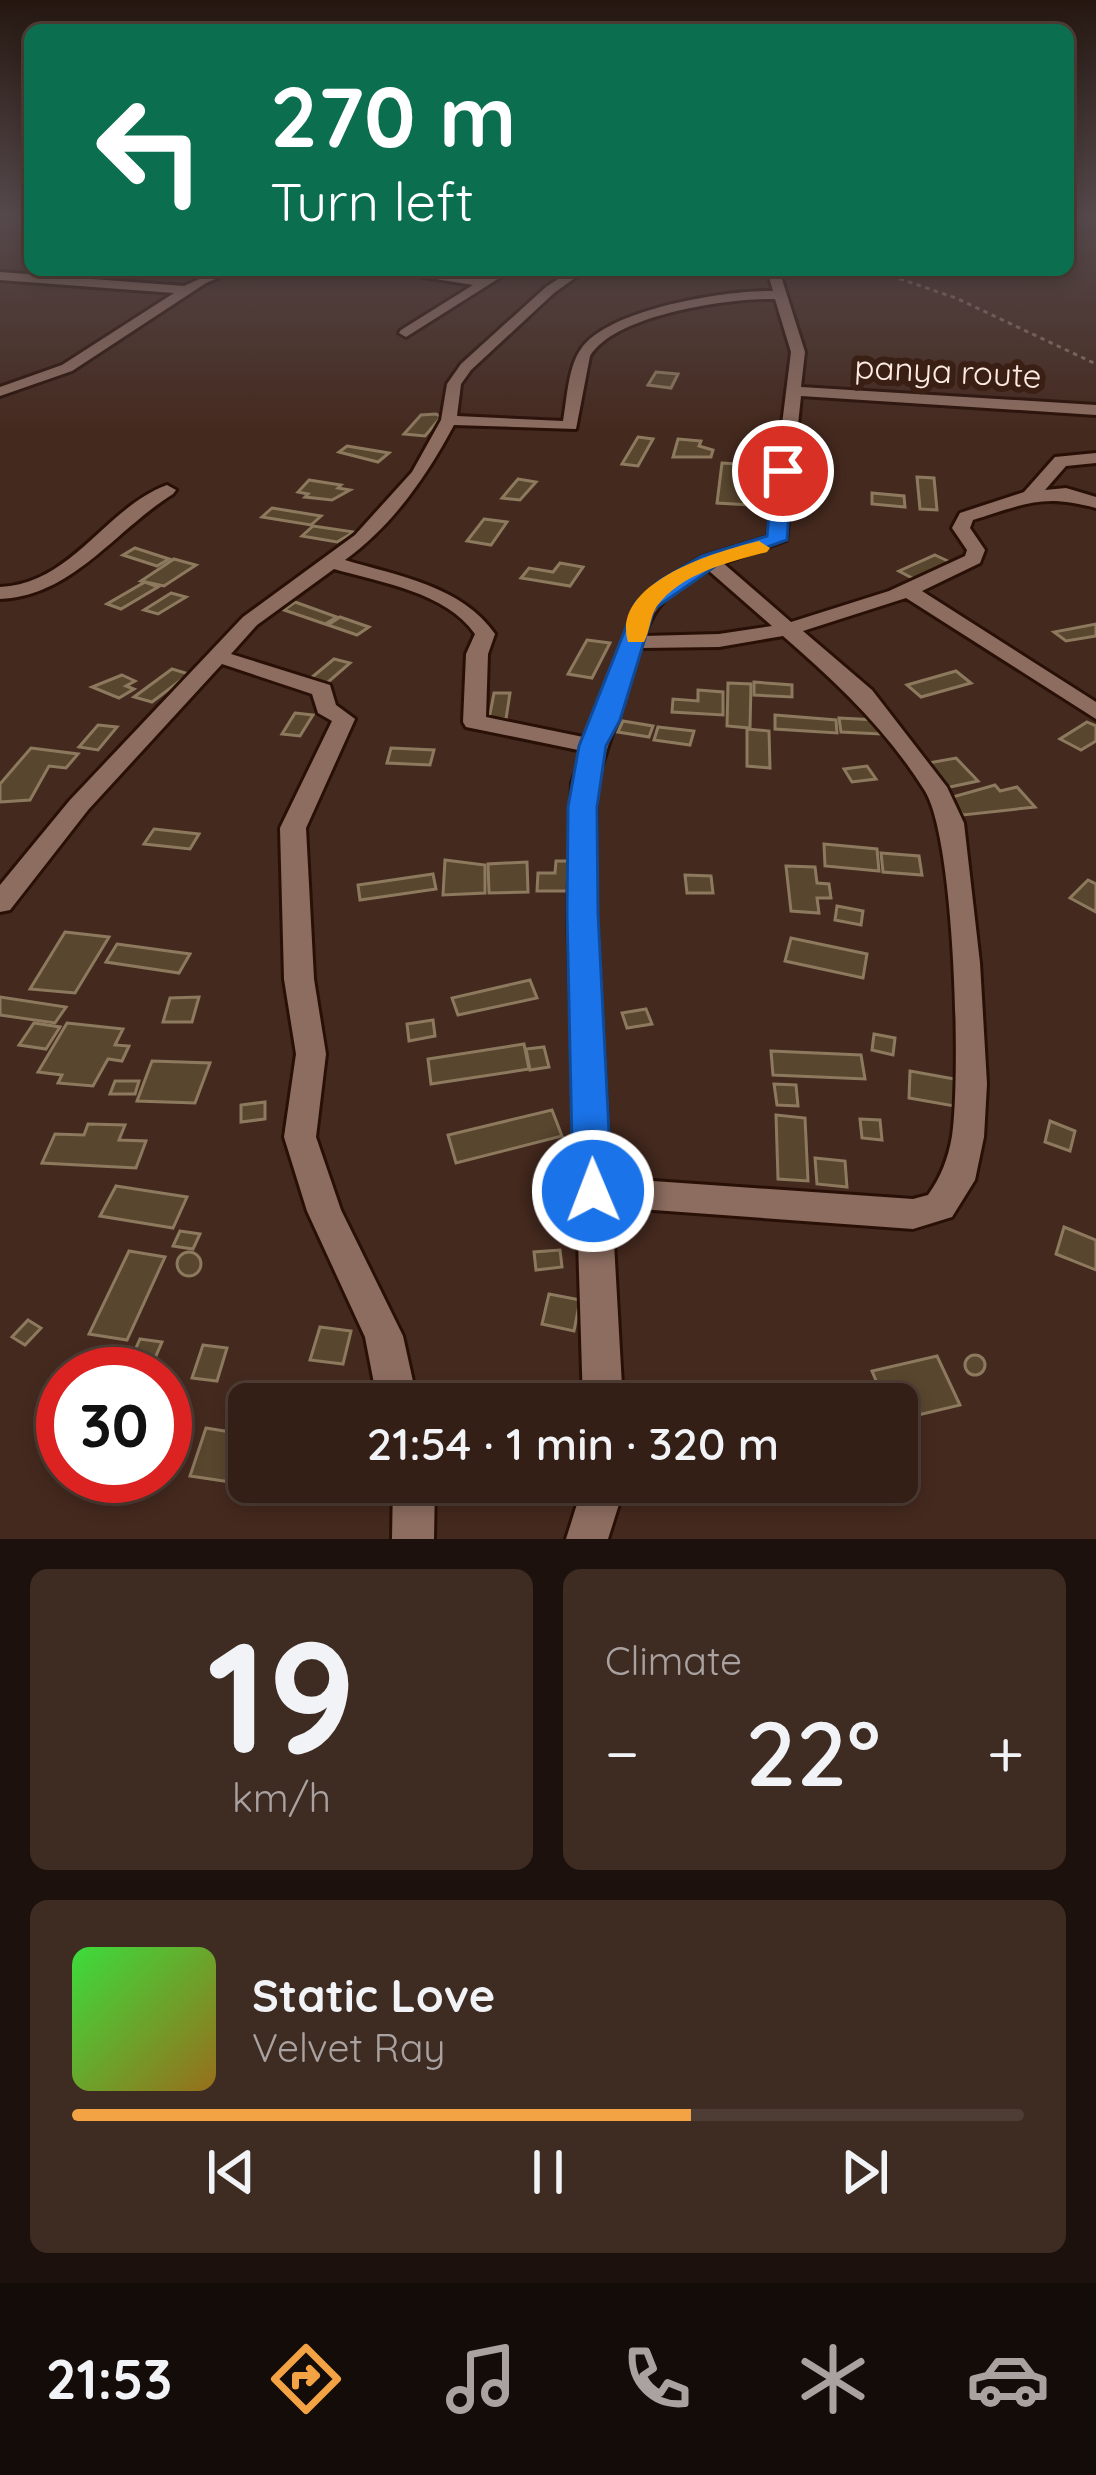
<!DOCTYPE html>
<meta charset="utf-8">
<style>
:root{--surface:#331f16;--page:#3e2c23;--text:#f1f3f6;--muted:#a9a2a1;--line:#4e3d35;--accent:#f4a344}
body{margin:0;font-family:Quicksand,sans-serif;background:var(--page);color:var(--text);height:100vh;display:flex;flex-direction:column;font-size:45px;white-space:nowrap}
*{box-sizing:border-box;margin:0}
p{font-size:39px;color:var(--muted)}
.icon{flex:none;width:66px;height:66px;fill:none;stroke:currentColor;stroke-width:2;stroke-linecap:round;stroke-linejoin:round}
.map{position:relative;height:1539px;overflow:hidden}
.panel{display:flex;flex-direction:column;gap:30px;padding:30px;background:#1c110c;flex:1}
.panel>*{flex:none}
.guide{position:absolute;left:24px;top:24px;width:1050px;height:252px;border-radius:18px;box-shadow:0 6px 18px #0003,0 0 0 3px var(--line);background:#0b6e4f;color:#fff;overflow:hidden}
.speed{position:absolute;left:36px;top:1347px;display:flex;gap:24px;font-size:60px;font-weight:700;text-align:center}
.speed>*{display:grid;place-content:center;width:156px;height:156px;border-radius:50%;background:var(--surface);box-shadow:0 6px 18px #0003,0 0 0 3px var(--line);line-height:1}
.speed .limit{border:18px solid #d22;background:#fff;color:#111}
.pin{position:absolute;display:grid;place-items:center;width:102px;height:102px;color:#fff;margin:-51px;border:6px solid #fff;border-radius:50%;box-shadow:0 3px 12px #0007}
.me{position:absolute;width:132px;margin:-66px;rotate:359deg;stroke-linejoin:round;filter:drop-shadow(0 0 9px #0008)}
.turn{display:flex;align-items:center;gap:42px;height:252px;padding:0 48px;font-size:54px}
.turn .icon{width:156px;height:156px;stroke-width:2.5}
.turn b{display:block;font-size:84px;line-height:102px}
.big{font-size:90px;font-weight:600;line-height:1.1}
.panel .card{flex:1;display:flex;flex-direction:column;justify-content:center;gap:18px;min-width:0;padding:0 42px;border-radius:18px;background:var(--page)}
.panel .dial{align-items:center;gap:0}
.dial b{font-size:156px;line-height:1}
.song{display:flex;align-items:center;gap:36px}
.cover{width:144px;height:144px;border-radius:18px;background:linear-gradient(135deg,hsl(120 70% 55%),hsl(40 70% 35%))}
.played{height:12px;border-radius:6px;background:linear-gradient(90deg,var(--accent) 65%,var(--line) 65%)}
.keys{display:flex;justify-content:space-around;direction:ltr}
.heat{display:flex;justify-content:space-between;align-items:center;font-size:66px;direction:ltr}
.panel .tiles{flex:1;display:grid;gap:30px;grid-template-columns:1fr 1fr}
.card:last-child{grid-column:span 2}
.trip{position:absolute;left:228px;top:1383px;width:690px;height:120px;border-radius:18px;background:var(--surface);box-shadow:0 6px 18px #0003,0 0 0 3px var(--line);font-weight:600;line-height:120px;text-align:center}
.tab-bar{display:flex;height:192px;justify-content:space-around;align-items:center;background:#140c09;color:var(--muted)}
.tab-bar .icon{width:84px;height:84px}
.tab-bar .active{color:var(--accent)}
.tab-bar b{font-size:54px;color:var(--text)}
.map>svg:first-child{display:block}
.building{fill:#58462e;stroke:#8c795e;stroke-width:3}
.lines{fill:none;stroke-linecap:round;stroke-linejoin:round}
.minor-casing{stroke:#291007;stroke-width:6}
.path{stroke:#897167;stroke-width:3;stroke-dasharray:4.5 4.5;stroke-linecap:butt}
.minor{fill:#8d6d60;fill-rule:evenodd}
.route{fill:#1a73e8;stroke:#114b97;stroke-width:3}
.slow{fill:#f59e0b}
.labels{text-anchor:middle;stroke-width:12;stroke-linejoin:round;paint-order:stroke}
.far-street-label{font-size:33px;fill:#feebe4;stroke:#391f14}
</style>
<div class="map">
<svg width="1096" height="1539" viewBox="0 0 1096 1539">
<rect width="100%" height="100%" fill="#44291e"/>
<!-- building -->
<g class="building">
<path d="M656,372L678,374L671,388L648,385Z"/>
<path d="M436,414L441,417L425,436L404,434L421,415Z"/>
<path d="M638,437L653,439L638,466L622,464Z"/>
<path d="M678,439L701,441L699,446L713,450L711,457H673Z"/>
<path d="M347,446L389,453L378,462L339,452Z"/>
<path d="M722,463L767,466V475L747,473L745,496L770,497V506L717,503Z"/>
<path d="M917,477L934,478L937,510L920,509Z"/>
<path d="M518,479L536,482L520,500L502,498Z"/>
<path d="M309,480L341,485L338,488L350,490L332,500L305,497L308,494L298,492Z"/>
<path d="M872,493L904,496L905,507L872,504Z"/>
<path d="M272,508L321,516L311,525L262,517Z"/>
<path d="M484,519L507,522L491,545L467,541Z"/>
<path d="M313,526L354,532L337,542L302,536Z"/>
<path d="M135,548L169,559L157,566L123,555Z"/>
<path d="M935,555L952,563L916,580L899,571Z"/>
<path d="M174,559L196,565L164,586L141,581Z"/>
<path d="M560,563L583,567L570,586L521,578L529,568L553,572Z"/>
<path d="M145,582L158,587L121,609L107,604Z"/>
<path d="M171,593L186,597L158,614L144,610Z"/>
<path d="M295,602L337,617L325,624L284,610Z"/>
<path d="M340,617L369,627L357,635L328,625Z"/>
<path d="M1096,624V636L1066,641L1054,632Z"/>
<path d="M587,640L610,643L592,678L568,674Z"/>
<path d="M334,659L350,663L327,683L311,678Z"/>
<path d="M172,669L189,674L152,702L134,697Z"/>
<path d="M956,671L971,683L921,697L907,685Z"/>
<path d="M122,675L135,681L126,686L134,689L119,698L92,687Z"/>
<path d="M754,682L792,685V697L754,695Z"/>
<path d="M728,683L751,684L750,728L727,726Z"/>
<path d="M698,690L723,692V715L672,712L673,699L698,701Z"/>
<path d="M494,693H510L506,719H489Z"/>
<path d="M295,713L313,715L300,736L282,734Z"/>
<path d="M775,715L836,720L837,733L775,729Z"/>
<path d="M839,718L877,720L880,734L841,732Z"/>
<path d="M623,721L653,726L649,737L618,732Z"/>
<path d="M1087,722L1096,726V741L1081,750L1060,739Z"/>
<path d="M98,725L117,727L98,750L79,747Z"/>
<path d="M658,727L694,731L690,745L654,740Z"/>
<path d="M747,729L769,731L770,768L747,766Z"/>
<path d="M31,748L78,754L66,768L49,766L30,800L0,802V784Z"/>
<path d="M391,748L434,750L430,765L387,763Z"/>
<path d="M956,758L978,781L945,788L923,764Z"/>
<path d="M867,766L876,779L852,782L844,769Z"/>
<path d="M995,785L1000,791L1017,787L1035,807L963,815L949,798Z"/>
<path d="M154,829L199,834L190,849L144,844Z"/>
<path d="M824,844L877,849L879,871L825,866Z"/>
<path d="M881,853L919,856L922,875L883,872Z"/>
<path d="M445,860L485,865V893L443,895Z"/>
<path d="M556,861H575V891H537L538,873H555Z"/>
<path d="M527,862L528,892L489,893L488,864Z"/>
<path d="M786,866L815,867L817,883L829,884L831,898H817L819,913L791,911Z"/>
<path d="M433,874L436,889L360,900L358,885Z"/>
<path d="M685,875L711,876L713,893H687Z"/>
<path d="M1088,880L1096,884V912L1070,898Z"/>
<path d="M837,906L863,911L861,925L835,920Z"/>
<path d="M65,932L109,937L75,993L30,989Z"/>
<path d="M791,938L867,954L863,978L785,961Z"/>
<path d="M117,944L190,954L179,973L106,962Z"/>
<path d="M530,980L537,998L458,1015L452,998Z"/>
<path d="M0,997L66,1007L55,1023L0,1015Z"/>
<path d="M199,997L192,1022H163L170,998Z"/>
<path d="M646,1009L652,1024L627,1028L622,1013Z"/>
<path d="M433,1020L435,1036L409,1041L407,1024Z"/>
<path d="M34,1023L60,1027L46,1049L19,1045Z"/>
<path d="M67,1023L123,1029L115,1045L129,1046L122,1061L108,1059L93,1086L58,1083L62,1075L38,1072Z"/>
<path d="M874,1034L895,1038L893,1055L872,1050Z"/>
<path d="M524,1044L529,1069L431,1084L428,1059Z"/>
<path d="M544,1047L549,1067L530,1070L526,1049Z"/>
<path d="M771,1051L861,1055L865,1079L773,1075Z"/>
<path d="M152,1061L210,1063L195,1103L137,1101Z"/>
<path d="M910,1071L960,1080V1107L909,1098Z"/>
<path d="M115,1081H139L135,1094H110Z"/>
<path d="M774,1084L796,1085L798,1106L777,1105Z"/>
<path d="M265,1102V1119L241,1122V1105Z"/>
<path d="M552,1110L562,1136L456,1163L448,1135Z"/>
<path d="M776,1115L805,1118L808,1181L778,1179Z"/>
<path d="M860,1119L880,1120L882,1140L862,1138Z"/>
<path d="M1050,1121L1075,1131L1070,1151L1045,1142Z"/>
<path d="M88,1124L125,1125L119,1140L146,1141L136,1168L42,1163L55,1134L84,1135Z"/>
<path d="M815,1158L845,1161L847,1187L817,1184Z"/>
<path d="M116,1186L187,1197L173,1228L100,1216Z"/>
<path d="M1064,1227L1096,1240V1270L1056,1254Z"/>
<path d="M180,1231L200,1234L193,1249L173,1246Z"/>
<path d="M560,1250L562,1267L536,1270L534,1252Z"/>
<path d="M129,1251L165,1257L127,1340L89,1334Z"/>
<circle cx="189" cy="1264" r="12"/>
<path d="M549,1294L580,1300L574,1331L542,1324Z"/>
<path d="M28,1320L41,1328L25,1345L12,1337Z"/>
<path d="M320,1327L351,1331L343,1364L310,1360Z"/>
<path d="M140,1339L162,1342L149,1372L127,1368Z"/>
<path d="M203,1345L227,1348L217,1381L192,1378Z"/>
<circle cx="975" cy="1365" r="10"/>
<path d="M937,1356L960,1405L897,1420V1404H886L872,1371Z"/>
<path d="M309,1383L376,1393L373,1404H302Z"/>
<path d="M206,1428L249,1435L244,1484L190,1476Z"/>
</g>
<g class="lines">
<defs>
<g id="minor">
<path d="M219,270H237L206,283L72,371L0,396V387L62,365L174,293L0,280V272L184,286Z"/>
<path d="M380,270L483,279L498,270H512L406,337L399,333L401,330L473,285Z"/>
<path d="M572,270H586L554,293L471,370L461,384L457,416L563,421C567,399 568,367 581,349C608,309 727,290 773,291L767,270H779L805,352L801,387L1096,405V415L801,396L786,540L723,563L791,622L889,591L965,556L967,550L952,528L960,513L1024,492L1055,457L1096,453V463L1066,466L1045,490L1066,488L1096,497V508C1042,493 1025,504 973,520L970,528L985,550L980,563L922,591L1096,702V719L906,598L803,631L872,690L947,787L964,823L980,963L987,1084L984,1137L975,1180L952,1217L913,1229L612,1207L623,1404H583L568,913L572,783L583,751L466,727L463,722L466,654L475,634C446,592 379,582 334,569L257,625L231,654L330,685L336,705L355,719L306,828L314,979L326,1054L316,1137L341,1210L403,1336L418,1404H378L365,1337L307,1211L284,1137L296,1054L284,979L280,828L332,721L318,713L312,694L222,664L88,810L10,910L0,912V885L70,800L243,617L355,535L412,472L441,420L447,384L461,364L546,287ZM775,299L791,352L768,537L702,557L660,582L637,603L588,738L486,717L488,654L495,634C462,586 398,576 345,560C393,525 426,477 454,425L576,429L590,356C616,314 730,298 775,299ZM708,570L772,626L719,634L644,636C657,598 675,590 708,570ZM783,636C837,683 887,730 925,791C955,840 961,1075 952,1136C948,1159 941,1177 928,1195L913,1199L610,1178L596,913V783L640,648L719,647Z"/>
<path d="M167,485L176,490L173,494C115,530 73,596 0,599V587C72,584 105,508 167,485Z"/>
<path d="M393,1482H435L434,1539H392Z"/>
<path d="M584,1482H626L608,1539H566Z"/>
</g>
</defs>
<!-- minor casing -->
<use href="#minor" class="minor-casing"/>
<!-- path -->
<path class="path" d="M874,270L956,298L1096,364"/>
<!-- minor -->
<use href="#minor" class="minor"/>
</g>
<!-- sky -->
<linearGradient id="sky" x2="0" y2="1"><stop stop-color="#251710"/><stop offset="0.5" stop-color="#56494c"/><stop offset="1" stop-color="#56494c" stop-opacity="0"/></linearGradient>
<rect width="1096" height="432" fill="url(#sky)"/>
<!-- route -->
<path class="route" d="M783,466L792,471L787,540L717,565L654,609L620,720L606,746L597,807L598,913L612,1191L607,1203L593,1208L579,1203L573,1191L567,913L568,807L579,746L636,602L659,581L702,556L767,536L773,471Z"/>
<!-- slow -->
<path class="slow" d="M759,541L770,548L767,552C729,562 682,573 657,606C650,616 650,631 644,642H628C610,582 718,551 759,541Z"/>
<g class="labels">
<!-- far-street labels -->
<g class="far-street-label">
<text transform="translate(948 371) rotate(3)" y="12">panya route</text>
</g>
</g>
</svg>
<div class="speed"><div class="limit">30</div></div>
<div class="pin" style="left:783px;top:471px;background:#d93025"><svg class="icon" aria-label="arrive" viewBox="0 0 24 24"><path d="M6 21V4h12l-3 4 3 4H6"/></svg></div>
<svg class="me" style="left:593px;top:1191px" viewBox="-20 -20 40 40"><circle r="17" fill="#1a73e8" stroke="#fff" stroke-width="3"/><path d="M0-11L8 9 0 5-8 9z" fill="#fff"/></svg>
<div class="trip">21:54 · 1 min · 320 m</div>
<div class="guide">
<div class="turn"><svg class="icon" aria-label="left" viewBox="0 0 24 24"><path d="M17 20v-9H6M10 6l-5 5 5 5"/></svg><div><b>270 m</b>Turn left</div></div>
</div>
</div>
<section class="panel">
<div class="tiles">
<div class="card dial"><b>19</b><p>km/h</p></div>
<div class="card"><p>Climate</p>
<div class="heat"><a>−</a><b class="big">22°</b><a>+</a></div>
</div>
<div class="card">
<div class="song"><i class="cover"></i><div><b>Static Love</b><p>Velvet Ray</p></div></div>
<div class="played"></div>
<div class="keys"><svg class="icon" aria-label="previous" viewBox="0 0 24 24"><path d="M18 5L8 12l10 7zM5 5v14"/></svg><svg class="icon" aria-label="pause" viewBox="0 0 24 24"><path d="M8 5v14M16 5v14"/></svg><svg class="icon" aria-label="next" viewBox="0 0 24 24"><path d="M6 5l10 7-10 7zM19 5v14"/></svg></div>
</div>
</div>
</section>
<nav class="tab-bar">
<b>21:53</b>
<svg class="icon active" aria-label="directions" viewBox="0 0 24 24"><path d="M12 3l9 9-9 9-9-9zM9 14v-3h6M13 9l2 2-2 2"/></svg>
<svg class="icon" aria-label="music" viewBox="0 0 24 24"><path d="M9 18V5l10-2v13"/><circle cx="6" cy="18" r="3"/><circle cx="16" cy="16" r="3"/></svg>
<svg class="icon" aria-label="phone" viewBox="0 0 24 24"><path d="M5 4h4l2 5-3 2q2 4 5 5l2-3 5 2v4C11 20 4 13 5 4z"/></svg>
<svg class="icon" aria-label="climate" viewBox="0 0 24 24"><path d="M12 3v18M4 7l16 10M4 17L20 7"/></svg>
<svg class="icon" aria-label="car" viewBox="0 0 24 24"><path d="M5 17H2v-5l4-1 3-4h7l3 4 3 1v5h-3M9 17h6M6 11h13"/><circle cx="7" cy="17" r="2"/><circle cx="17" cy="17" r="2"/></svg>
</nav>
